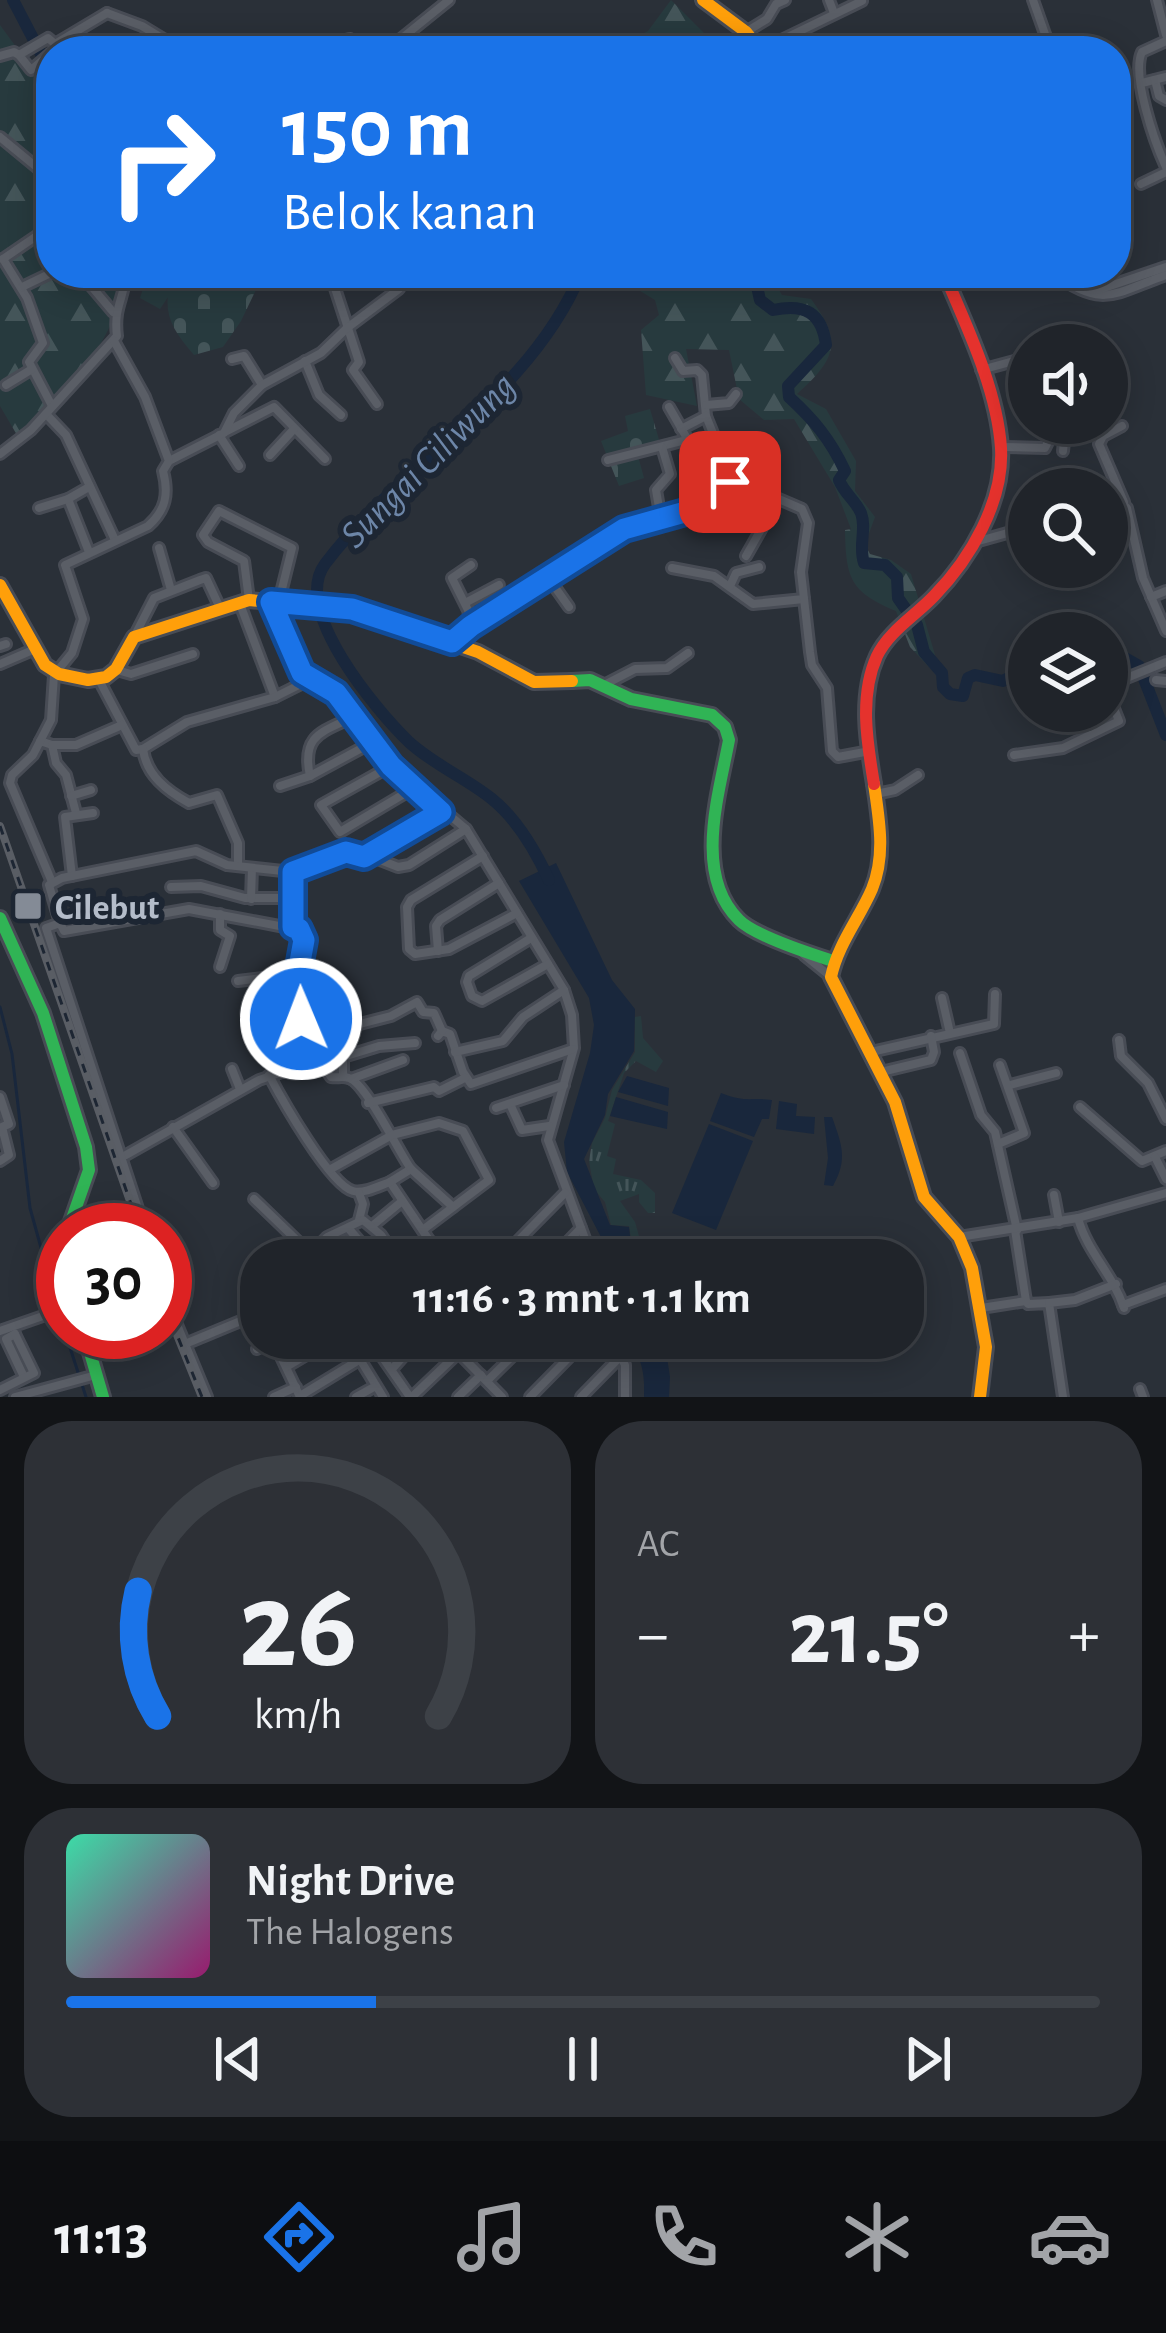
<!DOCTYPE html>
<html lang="id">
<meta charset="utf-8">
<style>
:root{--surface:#20242a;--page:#2d3036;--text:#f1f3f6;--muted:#a2a4a8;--line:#3d4147;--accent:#1a73e8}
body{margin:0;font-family:"Alegreya Sans",sans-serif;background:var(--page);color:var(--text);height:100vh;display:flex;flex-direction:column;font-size:45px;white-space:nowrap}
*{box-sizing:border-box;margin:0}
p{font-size:39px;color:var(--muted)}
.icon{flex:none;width:66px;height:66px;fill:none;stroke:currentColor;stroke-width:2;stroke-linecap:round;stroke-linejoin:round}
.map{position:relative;height:1397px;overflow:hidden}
.details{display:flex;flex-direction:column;gap:24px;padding:24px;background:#121417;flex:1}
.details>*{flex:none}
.guide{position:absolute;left:36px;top:36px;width:1095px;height:252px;border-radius:48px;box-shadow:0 6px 30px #0003,0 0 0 3px var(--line);background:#1a73e8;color:#fff;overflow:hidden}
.controls{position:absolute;left:1008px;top:324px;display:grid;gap:24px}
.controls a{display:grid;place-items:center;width:120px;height:120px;border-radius:50%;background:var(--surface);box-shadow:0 6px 30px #0003,0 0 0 3px var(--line);font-size:60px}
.speed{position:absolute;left:36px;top:1203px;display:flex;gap:24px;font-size:60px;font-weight:700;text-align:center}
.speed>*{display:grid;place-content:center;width:156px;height:156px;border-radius:50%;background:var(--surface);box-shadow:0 6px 30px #0003,0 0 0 3px var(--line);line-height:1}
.speed .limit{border:18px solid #d22;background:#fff;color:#111}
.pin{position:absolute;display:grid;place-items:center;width:102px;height:102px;color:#fff;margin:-51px;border-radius:24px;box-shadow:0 6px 18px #0006}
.me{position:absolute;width:132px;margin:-66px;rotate:359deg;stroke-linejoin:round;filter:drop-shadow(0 0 9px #0008)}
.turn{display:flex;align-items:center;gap:42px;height:252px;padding:0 48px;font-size:54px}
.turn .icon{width:156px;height:156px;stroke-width:2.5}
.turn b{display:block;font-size:84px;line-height:102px}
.big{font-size:90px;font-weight:700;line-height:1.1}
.details .tile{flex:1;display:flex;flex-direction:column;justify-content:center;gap:18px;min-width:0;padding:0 42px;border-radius:48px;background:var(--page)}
.details .dial{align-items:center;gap:0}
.dial svg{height:312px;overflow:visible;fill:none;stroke:var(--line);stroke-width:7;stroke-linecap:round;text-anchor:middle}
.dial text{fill:var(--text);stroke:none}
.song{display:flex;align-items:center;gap:36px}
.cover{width:144px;height:144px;border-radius:18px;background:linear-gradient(135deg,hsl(160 70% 55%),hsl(320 70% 35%))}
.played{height:12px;border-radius:6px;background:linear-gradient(90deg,var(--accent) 30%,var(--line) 30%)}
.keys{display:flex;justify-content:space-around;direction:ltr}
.heat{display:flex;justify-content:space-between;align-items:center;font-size:66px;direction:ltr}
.details .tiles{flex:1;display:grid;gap:24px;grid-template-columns:1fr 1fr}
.tile:last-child{grid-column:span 2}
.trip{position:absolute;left:240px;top:1239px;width:684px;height:120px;border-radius:48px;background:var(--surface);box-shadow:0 6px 30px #0003,0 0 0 3px var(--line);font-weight:700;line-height:120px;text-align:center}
.tab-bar{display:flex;height:192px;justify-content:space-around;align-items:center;background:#0d0e11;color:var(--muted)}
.tab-bar .icon{width:84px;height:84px}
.tab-bar .selected{color:var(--accent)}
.tab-bar b{font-size:54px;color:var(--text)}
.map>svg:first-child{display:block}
.grass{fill:url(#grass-tufts)}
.forest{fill:url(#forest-firs)}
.cemetery{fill:url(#cemetery-stones)}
.water{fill:#19273c}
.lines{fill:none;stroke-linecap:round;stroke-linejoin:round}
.stream{stroke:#19273c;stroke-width:3}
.river{stroke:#19273c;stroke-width:12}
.street-casing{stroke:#484c55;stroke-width:14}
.fast-casing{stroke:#484c55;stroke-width:18}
.slow-casing{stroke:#484c55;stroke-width:18}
.jam-casing{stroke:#484c55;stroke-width:18}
.street{stroke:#5a5e66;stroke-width:8}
.fast{stroke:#30b455;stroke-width:12}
.slow{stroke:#ff9f0a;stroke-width:12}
.jam{stroke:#e5322d;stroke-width:12}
.rail-casing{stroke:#595d64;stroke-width:8}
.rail{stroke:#1d2633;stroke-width:3;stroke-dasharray:9;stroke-linecap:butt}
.route-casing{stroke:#114b97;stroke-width:30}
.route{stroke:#1a73e8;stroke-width:21}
.poi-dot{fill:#848b96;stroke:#1d2633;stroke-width:4.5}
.labels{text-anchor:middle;stroke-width:12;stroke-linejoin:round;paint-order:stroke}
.poi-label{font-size:36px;font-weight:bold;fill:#b4bcc9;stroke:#1d2633;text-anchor:start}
.water-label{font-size:39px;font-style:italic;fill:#6d86a8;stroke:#1d2633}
</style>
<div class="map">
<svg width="1166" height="1397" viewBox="0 0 1166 1397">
<defs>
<pattern id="grass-tufts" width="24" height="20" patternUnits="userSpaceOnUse" patternTransform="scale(3)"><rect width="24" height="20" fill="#273a3e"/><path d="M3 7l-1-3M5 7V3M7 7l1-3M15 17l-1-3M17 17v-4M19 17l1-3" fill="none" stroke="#445559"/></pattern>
<pattern id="forest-firs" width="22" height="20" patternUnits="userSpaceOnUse" patternTransform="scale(3)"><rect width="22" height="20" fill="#273a3e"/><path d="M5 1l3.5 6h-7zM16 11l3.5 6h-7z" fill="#445559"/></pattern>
<pattern id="cemetery-stones" width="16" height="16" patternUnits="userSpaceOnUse" patternTransform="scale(3)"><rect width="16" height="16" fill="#273a3e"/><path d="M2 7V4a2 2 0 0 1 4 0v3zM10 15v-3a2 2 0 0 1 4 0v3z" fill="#445559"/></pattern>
</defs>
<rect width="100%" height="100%" fill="#2a3038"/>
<!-- grass -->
<path class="grass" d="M641,1016L643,1038L663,1061L656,1072L636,1061L624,1073L608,1121L615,1124L607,1156L616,1159L613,1174L641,1180L655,1193V1213H648L639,1202V1194L620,1201L635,1222L644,1254L632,1244L629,1226L611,1225L605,1202L594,1189L589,1161L592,1143L605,1118L612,1090L635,1052V1017Z"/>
<!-- forest -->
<g class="forest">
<path d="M671,0L710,39L694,51H611L648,31Z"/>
<path d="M0,25L51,95V273H117C129,340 58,392 17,435L0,406Z"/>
<path d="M148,273H184L160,309L140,298Z"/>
<path d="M626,273H769L782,295L811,299C843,342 836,359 797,394L826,409L856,461L855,491L875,517L865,544L870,554L891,560L911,574L943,682L910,647L896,611C850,592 846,578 845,530L851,529L835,487L794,419L764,420L739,399L729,350L686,349L697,406L646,395L641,330L659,315L655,300L632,286Z"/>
</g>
<!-- cemetery -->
<g class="cemetery">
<path d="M173,273H264L241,321L223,347L194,355C169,326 161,310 173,273Z"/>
<path d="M650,409L662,450L638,456L644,478L619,486L601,441L628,431L625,416Z"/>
</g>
<!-- water -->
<g class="water">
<path d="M556,863L612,980L635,1009L634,1051L608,1094L605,1115L584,1159L610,1225L629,1227L631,1245L652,1260H613L567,1172L564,1142L590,1053L594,1025L589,998L519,881Z"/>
<path d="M627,1076L669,1088L668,1106L618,1092Z"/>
<path d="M721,1093C746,1103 749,1097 772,1100L769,1119H762L754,1137L710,1121Z"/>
<path d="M616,1097L668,1112L667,1129L610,1116Z"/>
<path d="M779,1101L797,1104L796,1116L815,1117L814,1134L776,1129Z"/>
<path d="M824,1117H832C842,1145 848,1159 833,1186L824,1185L828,1158Z"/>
<path d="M709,1124L753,1141L716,1230L672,1213Z"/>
<path d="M627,1338H664L670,1377L669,1397H644C645,1373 642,1358 627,1338Z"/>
</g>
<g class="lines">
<!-- stream -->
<g class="stream">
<path d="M0,1007L12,1054L30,1208L63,1327"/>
<path d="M65,1332L86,1397"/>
</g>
<!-- river -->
<g class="river">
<path d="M13,0L51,73"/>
<path d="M754,273L760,300L773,310C805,303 822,313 826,345L788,386L789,397C814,420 830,439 845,471L839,480C844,493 856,501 861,513C867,529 858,546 864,563L885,565L897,577L898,598L917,625L924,652L942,673L943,687L950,694L963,696L968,678L975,675L1003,681L1029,667"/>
<path d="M1107,648L1139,666L1166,735"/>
<path d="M549,880C536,852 517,819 492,799C466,778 434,765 409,742C377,711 291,610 325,564C403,461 530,396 581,273"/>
</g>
<defs>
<g id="street">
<path d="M829,0L834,13"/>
<path d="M1033,0L1051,51"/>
<path d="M1157,0L1166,35"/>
<path d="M107,13L142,26L183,51"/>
<path d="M746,32L767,19L776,4L785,0"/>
<path d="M1166,41L1142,52C1131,75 1155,143 1166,167"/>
<path d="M55,44L107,13"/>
<path d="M761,50L862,1"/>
<path d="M270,51C296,41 324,47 350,39L357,51"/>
<path d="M386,51L449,0"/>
<path d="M19,55L31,70L51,53"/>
<path d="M0,56L14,52L19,55L48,38L55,44"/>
<path d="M1155,80L1159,96L1166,100"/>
<path d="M1142,83L1166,77"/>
<path d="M0,137L51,179"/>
<path d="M1141,184L1166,172"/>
<path d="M1116,194H1118"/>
<path d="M3,259L27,298L43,343L29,362L52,406"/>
<path d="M3,259L41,233"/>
<path d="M80,273L113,312"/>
<path d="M330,273L359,362L353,370L377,404"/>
<path d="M1053,273C1103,309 1113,294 1166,275"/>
<path d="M1067,273L1092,290L1101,289L1166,267"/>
<path d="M22,287L51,273"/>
<path d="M675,358L683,371L697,370L702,375L706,416L727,468L732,499"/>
<path d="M232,359L244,356L262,385"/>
<path d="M305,361L319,395L341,415"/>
<path d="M981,370L1029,357"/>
<path d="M6,385L32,369"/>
<path d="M706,405L729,403L736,394"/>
<path d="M669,407L711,480"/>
<path d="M46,414L66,435L115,540"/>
<path d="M1122,426L1103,436L1099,444L1124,502"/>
<path d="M681,429L706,416"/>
<path d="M225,432L274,407L325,459"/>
<path d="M219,435L239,466"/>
<path d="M1002,447L1045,448L1049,440L1044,425"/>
<path d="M1063,451L1066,423"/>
<path d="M0,454L31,430L117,336C113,305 126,297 125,273"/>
<path d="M693,454L717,444"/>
<path d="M270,455L294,429"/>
<path d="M608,460L686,440"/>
<path d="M169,461L224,433L234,413L262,385L321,353L347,328L399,289L397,273"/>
<path d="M68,499L89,552"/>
<path d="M1107,505L1121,502L1127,508L1143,578L1166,631"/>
<path d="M39,508L68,499L89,487"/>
<path d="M661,519L656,490L670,474L662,447"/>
<path d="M975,542L1029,527"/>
<path d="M159,548L171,590"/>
<path d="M746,556L763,526L767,494"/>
<path d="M672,568L714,576L753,604L804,599"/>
<path d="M547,576L569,607"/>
<path d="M730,586L736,573L759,567"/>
<path d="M1151,597L1166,591"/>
<path d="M249,600L244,561L208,542L203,535L219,511L292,548L279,601"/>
<path d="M271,602L302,672L336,693L391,766L466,829L564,990L572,1015L574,1048L548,1140L593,1260"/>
<path d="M465,603L499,585"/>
<path d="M240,604L275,697"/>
<path d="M471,625L468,610L452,578L471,565"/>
<path d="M135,635L154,598L200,580L206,578L220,608"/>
<path d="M453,641L471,625L624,529L747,495L767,494L802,509L808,523L801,572L810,652L812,665L827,688L832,751L838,757L870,751"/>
<path d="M0,646L6,644"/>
<path d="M0,664L35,649"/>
<path d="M117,670L131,674L193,654"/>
<path d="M98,678L136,750L143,749"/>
<path d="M1156,680L1166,681"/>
<path d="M604,685L635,669L667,668L688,653"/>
<path d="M1107,686L1166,662"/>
<path d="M40,741L52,745L56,763L66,775L76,813"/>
<path d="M52,745H76L122,725"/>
<path d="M143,749L187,722L275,697L309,680"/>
<path d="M143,749C146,775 167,791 189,803L217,795L238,843V864"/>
<path d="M1014,755L1063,748L1119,721L1107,691"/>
<path d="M391,766L321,805L340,832L414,788"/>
<path d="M310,776C301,734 323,732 355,716"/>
<path d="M280,786L310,776L373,742"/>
<path d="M876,794L895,790L918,775"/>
<path d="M71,796L91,790"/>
<path d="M370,856L398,867L409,865L466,829"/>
<path d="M483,856L411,900L407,907L409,949L415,954L449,949L517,913"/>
<path d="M72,876L65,817L93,813"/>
<path d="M52,882L10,783L12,775L33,755L51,720L54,675L72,653L83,619L65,565L148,526C166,510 169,494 163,471L169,461L145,397L114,341"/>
<path d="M171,887L201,886L245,898H293"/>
<path d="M251,899L252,868"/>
<path d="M60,923L49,885L62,878L196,851L227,865L292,872"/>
<path d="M293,927L299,929C308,948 296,966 295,986C294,1017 314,1052 331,1077C337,1078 343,1076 349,1078C366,1083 399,1153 411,1169L390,1182L429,1240L399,1260"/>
<path d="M531,938L469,976L467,982L472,996L482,1001L548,964"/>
<path d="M438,951L436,926L440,920L499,883"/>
<path d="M804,955L830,976"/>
<path d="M220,967L230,936L220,930V914"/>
<path d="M238,981L296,974"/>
<path d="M942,998L950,1033"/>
<path d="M256,1031H282L287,1036L306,1033"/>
<path d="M438,1036L442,1031L450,1034L463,1072L471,1084L573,1049"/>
<path d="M309,1037L391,1016L417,1002L423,1012L434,1013L442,1031"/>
<path d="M1119,1040L1121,1056L1148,1083L1166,1119"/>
<path d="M455,1052L503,1041L523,1017L564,990"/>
<path d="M871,1052L994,1024L995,994"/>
<path d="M960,1053L981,1115L995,1132L1017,1230"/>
<path d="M232,1069L240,1089"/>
<path d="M881,1072L931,1060L934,1052L931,1036"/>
<path d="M269,1075C281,1098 330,1185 353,1191C364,1194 379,1186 390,1182"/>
<path d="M343,1077V1057L379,1046L415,1043"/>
<path d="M351,1079L403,1060"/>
<path d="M1010,1085L1056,1073"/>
<path d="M0,1097L9,1124L2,1127L9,1155L0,1161"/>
<path d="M368,1103L434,1087L439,1091L465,1078"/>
<path d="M510,1104L522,1130L549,1126"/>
<path d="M1080,1107L1142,1161L1166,1151"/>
<path d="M496,1108L564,1085"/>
<path d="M173,1127L213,1183"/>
<path d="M998,1144L1024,1133L1000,1065"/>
<path d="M126,1155L259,1080L294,1068L317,1049"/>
<path d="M1155,1157L1166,1179"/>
<path d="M331,1169L392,1135L439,1123L463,1131L489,1180L424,1229"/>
<path d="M411,1169L453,1207"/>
<path d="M359,1193L363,1204L359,1220"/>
<path d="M1054,1195L1059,1222"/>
<path d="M254,1199L311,1254L303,1260"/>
<path d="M1078,1218C1087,1252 1113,1274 1124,1308"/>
<path d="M372,1226L401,1202"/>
<path d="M349,1229L376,1260"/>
<path d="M145,1230L46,928L60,923L64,931L189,909L290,928L293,927V872L346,852L365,857L441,812"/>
<path d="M1015,1230L1026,1301L1028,1304L1049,1303L1063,1397"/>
<path d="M959,1237L1078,1218L1166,1193"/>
<path d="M429,1240L446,1260"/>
<path d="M311,1254L327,1237L363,1220L381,1235L398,1260"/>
<path d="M499,1260L565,1193"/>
<path d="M550,1260L581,1228"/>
<path d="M165,1290L173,1315L165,1317"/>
<path d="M1049,1303L1075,1300L1116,1284"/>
<path d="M1123,1305L1166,1289"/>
<path d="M981,1308L1026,1301"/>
<path d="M173,1315L207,1397"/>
<path d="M0,1331L63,1309"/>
<path d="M15,1334L6,1339L24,1377"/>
<path d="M369,1338L410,1397"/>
<path d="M444,1338L502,1397"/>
<path d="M611,1338L625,1365V1397"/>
<path d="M273,1340L300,1397"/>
<path d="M185,1344L243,1320L261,1304"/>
<path d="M257,1349L275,1339"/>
<path d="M361,1361L383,1397"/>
<path d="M286,1367L335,1338"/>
<path d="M392,1369L420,1338"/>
<path d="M487,1381L531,1338"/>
<path d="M1140,1389L1143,1397"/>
<path d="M0,1390L34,1373L15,1334"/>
<path d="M300,1396L377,1349"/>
<path d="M15,1397L96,1375"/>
<path d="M274,1397L296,1387"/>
<path d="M356,1397L374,1387"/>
<path d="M412,1397L474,1338"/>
<path d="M458,1397L481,1375"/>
<path d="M530,1397L588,1338"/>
<path d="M581,1397L621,1356"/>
</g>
<g id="fast">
<path d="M572,681L590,680L631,699L712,715L725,727L729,740C719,794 693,875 739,920C754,935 811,954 833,961"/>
<path d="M0,918L43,1013L86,1147L89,1170L68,1230"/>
<path d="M84,1332L103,1397"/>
</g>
<g id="slow">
<path d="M703,0L746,32L761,51"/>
<path d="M0,585L45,665L59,674L88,680L106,677L116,669L134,637L249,600L352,609L478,652L534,682L572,681"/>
<path d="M874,784C879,819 886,855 872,889C859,919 838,944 831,977L895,1102L924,1197L959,1237L972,1268L986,1347L980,1397"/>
</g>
<path id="jam" d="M874,784C867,742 859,696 877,656C889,631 915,616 934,596C970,559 1004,502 1001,448C997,389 967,327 944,273"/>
</defs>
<!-- street casing -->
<use href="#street" class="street-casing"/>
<!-- fast casing -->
<use href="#fast" class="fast-casing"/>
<!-- slow casing -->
<use href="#slow" class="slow-casing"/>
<!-- jam casing -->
<use href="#jam" class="jam-casing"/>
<!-- street -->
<use href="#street" class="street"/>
<!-- fast -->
<use href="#fast" class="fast"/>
<!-- slow -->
<use href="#slow" class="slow"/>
<!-- jam -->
<use href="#jam" class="jam"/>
<defs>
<g id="rail">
<path d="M0,826L140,1230"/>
<path d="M165,1305L202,1397"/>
</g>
</defs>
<!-- rail casing -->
<use href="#rail" class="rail-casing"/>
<!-- rail -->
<use href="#rail" class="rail"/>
</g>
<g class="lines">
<defs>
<path id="route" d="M301,1019L295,989L304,940L299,929L293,927V872L346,852L364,857L441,812L391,766L336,693L302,673L271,602L352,609L452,642L471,626L624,529L732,499L730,482"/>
</defs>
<!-- route casing -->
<use href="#route" class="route-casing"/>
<!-- route -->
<use href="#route" class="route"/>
</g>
<!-- markers -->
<rect class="poi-dot" x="13" y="891" width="30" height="30" rx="6"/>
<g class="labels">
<!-- poi labels -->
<g class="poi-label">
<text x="55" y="919">Cilebut</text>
</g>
<!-- water labels -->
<g class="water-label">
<text transform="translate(427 459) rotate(-45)" y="14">Sungai Ciliwung</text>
</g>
</g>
</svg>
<div class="controls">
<a><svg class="icon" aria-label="sound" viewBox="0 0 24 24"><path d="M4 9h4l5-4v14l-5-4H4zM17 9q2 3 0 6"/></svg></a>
<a><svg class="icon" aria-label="search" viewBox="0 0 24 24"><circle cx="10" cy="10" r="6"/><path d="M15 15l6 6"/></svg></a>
<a><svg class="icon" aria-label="layers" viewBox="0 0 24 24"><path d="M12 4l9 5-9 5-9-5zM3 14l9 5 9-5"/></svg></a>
</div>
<div class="speed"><div class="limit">30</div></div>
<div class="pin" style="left:730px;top:482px;background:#d93025"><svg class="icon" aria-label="arrive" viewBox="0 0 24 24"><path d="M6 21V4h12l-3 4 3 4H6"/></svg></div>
<svg class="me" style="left:301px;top:1019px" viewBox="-20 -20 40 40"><circle r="17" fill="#1a73e8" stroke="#fff" stroke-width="3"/><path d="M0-11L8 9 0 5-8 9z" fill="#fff"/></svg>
<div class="trip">11:16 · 3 mnt · 1.1 km</div>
<div class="guide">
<div class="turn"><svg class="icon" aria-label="right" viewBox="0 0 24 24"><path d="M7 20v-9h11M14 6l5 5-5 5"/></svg><div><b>150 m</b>Belok kanan</div></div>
</div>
</div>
<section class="details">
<div class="tiles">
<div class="tile dial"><svg viewBox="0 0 100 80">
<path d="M14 69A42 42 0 1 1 86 69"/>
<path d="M14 69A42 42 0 0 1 9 37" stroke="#1a73e8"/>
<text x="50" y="56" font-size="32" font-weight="700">26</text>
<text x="50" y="72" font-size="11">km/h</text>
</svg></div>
<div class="tile"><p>AC</p>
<div class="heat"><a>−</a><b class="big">21.5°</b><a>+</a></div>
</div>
<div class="tile">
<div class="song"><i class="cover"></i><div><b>Night Drive</b><p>The Halogens</p></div></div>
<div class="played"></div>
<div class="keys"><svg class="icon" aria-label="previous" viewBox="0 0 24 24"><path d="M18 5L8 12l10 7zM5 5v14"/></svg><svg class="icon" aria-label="pause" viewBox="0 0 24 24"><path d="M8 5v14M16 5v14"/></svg><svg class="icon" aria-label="next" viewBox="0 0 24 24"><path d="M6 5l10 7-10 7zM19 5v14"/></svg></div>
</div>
</div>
</section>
<nav class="tab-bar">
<b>11:13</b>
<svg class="icon selected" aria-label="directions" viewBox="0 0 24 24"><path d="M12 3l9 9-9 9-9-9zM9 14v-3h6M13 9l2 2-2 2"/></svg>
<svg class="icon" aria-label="music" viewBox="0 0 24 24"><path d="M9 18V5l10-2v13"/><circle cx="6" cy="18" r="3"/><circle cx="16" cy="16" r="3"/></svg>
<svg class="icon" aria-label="phone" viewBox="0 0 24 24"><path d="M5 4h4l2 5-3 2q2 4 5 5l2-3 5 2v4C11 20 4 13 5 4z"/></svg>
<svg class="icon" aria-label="climate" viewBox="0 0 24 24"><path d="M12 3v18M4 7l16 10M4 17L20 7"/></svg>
<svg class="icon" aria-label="car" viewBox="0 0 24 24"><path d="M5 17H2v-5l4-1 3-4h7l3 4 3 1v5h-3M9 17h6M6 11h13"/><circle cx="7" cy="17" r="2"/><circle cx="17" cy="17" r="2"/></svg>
</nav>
